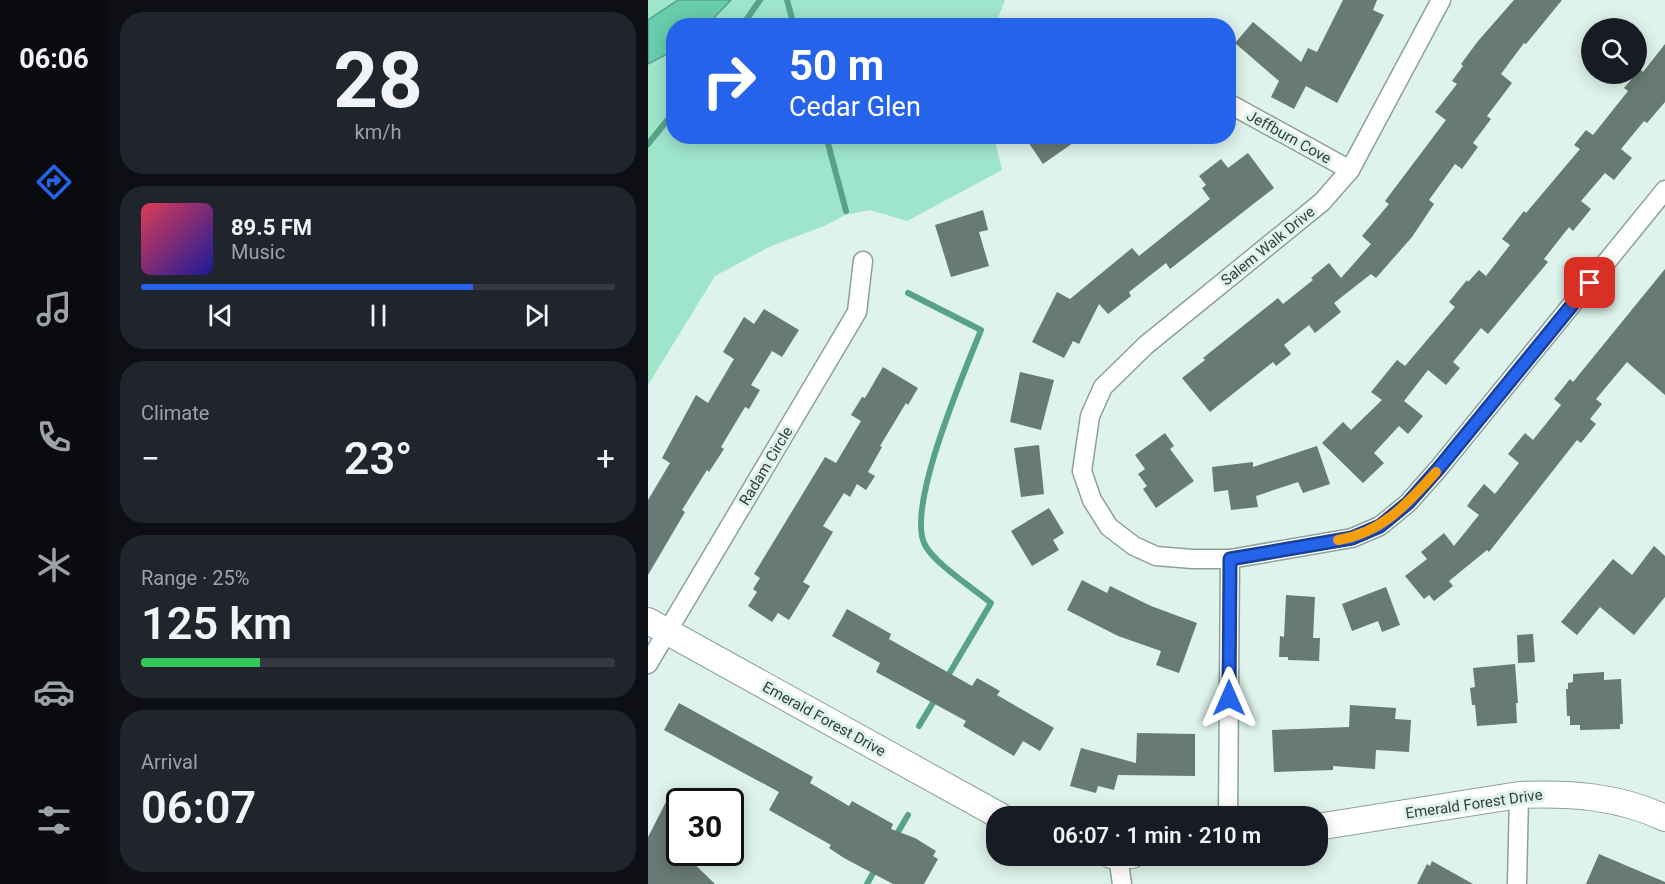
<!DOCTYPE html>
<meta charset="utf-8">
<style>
:root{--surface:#171b24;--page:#20242c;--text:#f1f3f6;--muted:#9ea1a6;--line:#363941;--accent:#2563eb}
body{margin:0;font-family:Roboto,sans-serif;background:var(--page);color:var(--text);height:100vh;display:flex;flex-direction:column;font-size:22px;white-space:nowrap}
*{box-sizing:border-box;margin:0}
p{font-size:20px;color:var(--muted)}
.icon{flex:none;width:33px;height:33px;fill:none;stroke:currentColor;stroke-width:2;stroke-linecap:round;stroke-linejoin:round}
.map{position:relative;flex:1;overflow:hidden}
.panel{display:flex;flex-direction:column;gap:12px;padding:12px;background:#0d0f14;width:540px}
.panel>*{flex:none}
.guide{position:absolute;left:18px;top:18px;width:570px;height:126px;border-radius:24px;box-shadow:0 3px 15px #0003;background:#2563eb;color:#fff;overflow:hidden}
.fabs{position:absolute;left:933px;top:18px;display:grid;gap:12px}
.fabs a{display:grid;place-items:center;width:66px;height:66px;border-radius:50%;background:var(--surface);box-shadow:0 3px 15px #0003;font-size:30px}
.speed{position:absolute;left:18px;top:788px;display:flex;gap:12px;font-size:30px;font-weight:700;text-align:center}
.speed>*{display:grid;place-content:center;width:78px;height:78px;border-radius:50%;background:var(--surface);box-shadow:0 3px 15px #0003;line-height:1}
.speed .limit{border:3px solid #111;border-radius:9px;background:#fff;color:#111}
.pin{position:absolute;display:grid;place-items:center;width:51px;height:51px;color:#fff;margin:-26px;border-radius:12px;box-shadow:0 3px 9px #0006}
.me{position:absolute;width:66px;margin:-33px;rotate:0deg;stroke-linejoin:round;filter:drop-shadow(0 0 4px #0008)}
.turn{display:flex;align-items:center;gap:21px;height:126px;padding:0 24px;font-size:27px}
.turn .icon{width:78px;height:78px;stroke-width:2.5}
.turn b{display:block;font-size:42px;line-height:51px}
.big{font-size:45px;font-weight:600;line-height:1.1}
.panel .tile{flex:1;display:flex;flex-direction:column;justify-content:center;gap:9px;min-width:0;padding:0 21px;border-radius:24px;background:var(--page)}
.panel .dial{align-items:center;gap:0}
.dial b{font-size:78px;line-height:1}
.song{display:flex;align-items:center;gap:18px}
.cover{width:72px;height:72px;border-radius:9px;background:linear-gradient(135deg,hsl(350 70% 55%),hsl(240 70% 35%))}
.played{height:6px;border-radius:3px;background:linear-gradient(90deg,var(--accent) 70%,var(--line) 70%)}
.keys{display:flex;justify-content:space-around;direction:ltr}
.heat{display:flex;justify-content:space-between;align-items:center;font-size:33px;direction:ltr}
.charge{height:9px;border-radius:4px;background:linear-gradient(90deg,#34c759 25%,var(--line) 0)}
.trip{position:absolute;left:338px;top:806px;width:342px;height:60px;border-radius:24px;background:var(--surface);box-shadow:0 3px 15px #0003;font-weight:600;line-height:60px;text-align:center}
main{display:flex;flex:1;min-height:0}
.tabs{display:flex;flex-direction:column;width:108px;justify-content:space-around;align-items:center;background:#090b0e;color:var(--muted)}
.tabs .icon{width:42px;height:42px}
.tabs .selected{color:var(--accent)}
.tabs b{font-size:27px;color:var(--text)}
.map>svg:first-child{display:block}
.green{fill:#9ee5cc}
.water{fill:#68cdad;stroke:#59a28a;stroke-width:1.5}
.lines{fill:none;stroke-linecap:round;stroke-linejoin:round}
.stream{stroke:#59a28a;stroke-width:6}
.building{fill:#677a73}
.street-casing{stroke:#8da199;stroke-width:21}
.secondary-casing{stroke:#8da199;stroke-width:28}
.street{stroke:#fff;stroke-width:18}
.secondary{stroke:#fff;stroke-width:26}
.route-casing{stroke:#184099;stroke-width:15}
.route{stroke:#2563eb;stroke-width:10}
.slow{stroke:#f59e0b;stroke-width:10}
.labels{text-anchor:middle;stroke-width:6;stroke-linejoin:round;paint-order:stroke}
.street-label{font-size:15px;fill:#353e3a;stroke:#ddf3eb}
</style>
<main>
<nav class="tabs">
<b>06:06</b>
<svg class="icon selected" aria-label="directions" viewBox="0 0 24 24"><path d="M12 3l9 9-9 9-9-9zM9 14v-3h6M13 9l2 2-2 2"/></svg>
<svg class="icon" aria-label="music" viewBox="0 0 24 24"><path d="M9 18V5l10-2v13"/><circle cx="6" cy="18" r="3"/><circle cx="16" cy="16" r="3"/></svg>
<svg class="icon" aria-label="phone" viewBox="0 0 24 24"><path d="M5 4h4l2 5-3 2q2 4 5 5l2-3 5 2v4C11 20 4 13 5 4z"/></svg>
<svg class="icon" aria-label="climate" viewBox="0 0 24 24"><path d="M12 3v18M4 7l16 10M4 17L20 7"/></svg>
<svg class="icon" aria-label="car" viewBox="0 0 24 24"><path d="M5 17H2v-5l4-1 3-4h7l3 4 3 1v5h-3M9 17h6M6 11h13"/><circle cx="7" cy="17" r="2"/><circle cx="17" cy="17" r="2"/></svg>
<svg class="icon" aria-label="filters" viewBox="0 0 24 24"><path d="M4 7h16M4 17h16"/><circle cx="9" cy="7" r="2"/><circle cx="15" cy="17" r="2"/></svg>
</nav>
<section class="panel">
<div class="tile dial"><b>28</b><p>km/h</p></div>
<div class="tile">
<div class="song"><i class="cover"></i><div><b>89.5 FM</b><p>Music</p></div></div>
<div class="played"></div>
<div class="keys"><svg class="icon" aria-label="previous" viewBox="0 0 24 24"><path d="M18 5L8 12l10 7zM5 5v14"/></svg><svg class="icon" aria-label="pause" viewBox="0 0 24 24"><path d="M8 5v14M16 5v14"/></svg><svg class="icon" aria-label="next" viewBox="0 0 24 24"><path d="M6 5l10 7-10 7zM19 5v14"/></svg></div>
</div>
<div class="tile"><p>Climate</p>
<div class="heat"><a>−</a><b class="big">23°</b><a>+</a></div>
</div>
<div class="tile"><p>Range · 25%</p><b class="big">125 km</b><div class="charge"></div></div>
<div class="tile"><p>Arrival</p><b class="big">06:07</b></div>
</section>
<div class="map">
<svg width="1017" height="884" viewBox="0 0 1017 884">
<rect width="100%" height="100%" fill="#ddf3eb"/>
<!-- green -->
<path class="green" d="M0,0H357L347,25L26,26V136L346,137L354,170L259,221L222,210L197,215L176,226L123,246L67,276L0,385Z"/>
<!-- water -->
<path class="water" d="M30,0H83L59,25L26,26L25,51L0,64V20Z"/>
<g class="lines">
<!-- stream -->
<g class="stream">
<path d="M139,0L146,26"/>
<path d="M94,26L112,0"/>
<path d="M178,136L198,211"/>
<path d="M0,144L26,112"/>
<path d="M260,293L333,330C317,371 257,508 277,545C287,564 325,588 343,603L298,679"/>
<path d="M271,726L289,696"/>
<path d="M247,837L260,815"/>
<path d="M219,884L229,866"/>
</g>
</g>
<!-- building -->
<g class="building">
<path d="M695,0H729L725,10L736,15L689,103L658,86L646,109L623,97L631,81L587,43L605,22L653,62L660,48L669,52Z"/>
<path d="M866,0H914L878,44L876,43L853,74L864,83L839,116L843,119L825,143L830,147L814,169L807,164L781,200L786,204L764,237L728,278L723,274L686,303L693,312L667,333L661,325L636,345L643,354L628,366L625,362L562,412L534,378L557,360L555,358L630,298L635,304L665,280L663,278L681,263L693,278L709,260L723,244L714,236L741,204L737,201L798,120L787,112L809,84L804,81L815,66L813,64L830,41Z"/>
<path d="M1017,44V102L999,123L996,121L973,149L984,158L966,180L957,173L933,201L943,209L925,231L921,227L896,259L900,262L840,334L833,328L805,362L812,368L798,385L780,370L756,401L775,416L760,434L751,426L726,453L736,463L715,483L674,443L695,422L703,430L734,400L723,392L749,360L757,366L807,307L801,302L819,280L820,282L831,270L838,276L862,245L854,239L876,211L878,213L932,149L926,145L938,130L945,135L980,91L976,88L992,69L995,72Z"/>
<path d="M376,136H435L395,164Z"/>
<path d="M600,153L626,188L522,269L518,263L481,292L483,296L460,314L451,304L431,344L425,341L416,358L384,342L409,292L422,299L484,248L491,256L562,199L554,188L558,185L551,176L573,159L580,168Z"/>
<path d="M335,210L340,230L331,232L341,266L303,277L287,225Z"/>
<path d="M1017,269V395L979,362L948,399L954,404L942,419L948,424L933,443L929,440L841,552L839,550L801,581L805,586L786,601L781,595L776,599L757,576L779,559L773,552L796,533L806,546L831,515L819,506L824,499L836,484L847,494L871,463L860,454L877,433L885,440L913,405L906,399L922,379L925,382Z"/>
<path d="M116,309L151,330L134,357L124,351L103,385L112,390L101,409L97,407L73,447L76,449L61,472L59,470L34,510L37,512L0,575V500L22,463L14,458L48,395L60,403L86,359L75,352L96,317L106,324Z"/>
<path d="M235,367L270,388L260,405L258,403L232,446L234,447L220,472L227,476L218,490L209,484L202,497L196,493L175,526L185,532L155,582L162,586L141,620L130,613L124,622L100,606L109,592L105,589L112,578L106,574L177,457L188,463L213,421L203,415L214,397L217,398Z"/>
<path d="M372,372L406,380L393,430L362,422Z"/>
<path d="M517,433L526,446L522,449L546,481L508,508L495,489L499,486L490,474L497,469L487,455Z"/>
<path d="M391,445L396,494L373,497L366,448Z"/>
<path d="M669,446L682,484L655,493L650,482L608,496L610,507L583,510L580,490L566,492L564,467L605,462V467Z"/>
<path d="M401,508L416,533L405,540L411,550L384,566L363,531Z"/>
<path d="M1006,546L1017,556V597L986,635L952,607L929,635L913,622L965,559L984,575Z"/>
<path d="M434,580L459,593L462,586L503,606L549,623L531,673L508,665L513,651L470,636L419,610Z"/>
<path d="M738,587L752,625L734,632L730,621L704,631L694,604Z"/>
<path d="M638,595L667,597L665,638H672L671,661L640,660V657H631L632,636L636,637Z"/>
<path d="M199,609L243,634L241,639L324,686L329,678L352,691L349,695L406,728L392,751L375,741L366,756L315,726L318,721L228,672L232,663L184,636Z"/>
<path d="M885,634L887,662L870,663L869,635Z"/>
<path d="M867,664L870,703H868L869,723L829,726L827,705H824L822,688L827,687L825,668Z"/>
<path d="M956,672V680L973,679L975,724H972V729L932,730V725H922V716H919L918,689H920V683L925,682V674Z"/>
<path d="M31,703L165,777L162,783L201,806L204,801L245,824L243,829L267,838L288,851L285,856L290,859L276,884H245L196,858L181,848L183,845L121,810L131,792L16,730Z"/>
<path d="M702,705L748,708L747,719L763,720L761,752L728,750L727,769L685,766V770L626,772L624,730L701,727Z"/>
<path d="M489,733L547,734V776L470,775L466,790L450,786L448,793L422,786L433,748L488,763Z"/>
<path d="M18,802L32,809V852H34L67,884H0V837Z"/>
<path d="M951,854L1017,882V884H938Z"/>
<path d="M784,861L825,884H769L779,864L782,866Z"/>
</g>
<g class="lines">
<defs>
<g id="street">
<path d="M793,0L702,170L674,202L498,345L455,387L442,416L434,471L444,500L461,527L486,546L508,556L544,559H582L704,538L732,526L760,503L791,468L1017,190"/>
<path d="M580,103L702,170"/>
<path d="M0,664L209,312L215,261"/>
<path d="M580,816L582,559"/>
<path d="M470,856L474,884"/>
<path d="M869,884L871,795"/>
</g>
<g id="secondary">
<path d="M0,621L352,816"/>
<path d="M669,827L871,795C923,793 970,796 1017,818"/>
<path d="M463,855H484"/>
</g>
</defs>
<!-- street casing -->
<use href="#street" class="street-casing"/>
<!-- secondary casing -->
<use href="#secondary" class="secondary-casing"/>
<!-- street -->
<use href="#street" class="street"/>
<!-- secondary -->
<use href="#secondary" class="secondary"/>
</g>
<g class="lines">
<defs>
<path id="route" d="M581,698L582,559L704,538L732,526L760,503L791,468L942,283"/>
</defs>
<!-- route casing -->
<use href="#route" class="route-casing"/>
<!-- route -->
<use href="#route" class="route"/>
<!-- slow -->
<path class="slow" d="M690,540C734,533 759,504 788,472"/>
</g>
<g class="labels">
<!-- street labels -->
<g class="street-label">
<text transform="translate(641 137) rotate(29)" y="5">Jeffburn Cove</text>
<text transform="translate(620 246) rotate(-39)" y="5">Salem Walk Drive</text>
<text transform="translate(118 466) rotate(-59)" y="5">Radam Circle</text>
<text transform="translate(176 719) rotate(29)" y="5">Emerald Forest Drive</text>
<text transform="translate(826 804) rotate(-8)" y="5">Emerald Forest Drive</text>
</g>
</g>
</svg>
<div class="fabs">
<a><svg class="icon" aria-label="search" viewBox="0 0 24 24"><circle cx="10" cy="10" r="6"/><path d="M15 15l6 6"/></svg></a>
</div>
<div class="speed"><div class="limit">30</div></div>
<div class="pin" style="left:942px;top:283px;background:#d93025"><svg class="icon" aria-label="arrive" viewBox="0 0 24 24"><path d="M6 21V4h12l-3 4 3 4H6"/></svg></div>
<svg class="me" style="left:581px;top:698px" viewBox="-20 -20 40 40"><path d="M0-17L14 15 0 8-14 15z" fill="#2563eb" stroke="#fff" stroke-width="4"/></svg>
<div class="trip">06:07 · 1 min · 210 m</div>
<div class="guide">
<div class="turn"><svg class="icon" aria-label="right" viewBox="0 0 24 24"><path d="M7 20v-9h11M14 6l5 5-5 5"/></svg><div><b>50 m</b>Cedar Glen</div></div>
</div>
</div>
</main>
